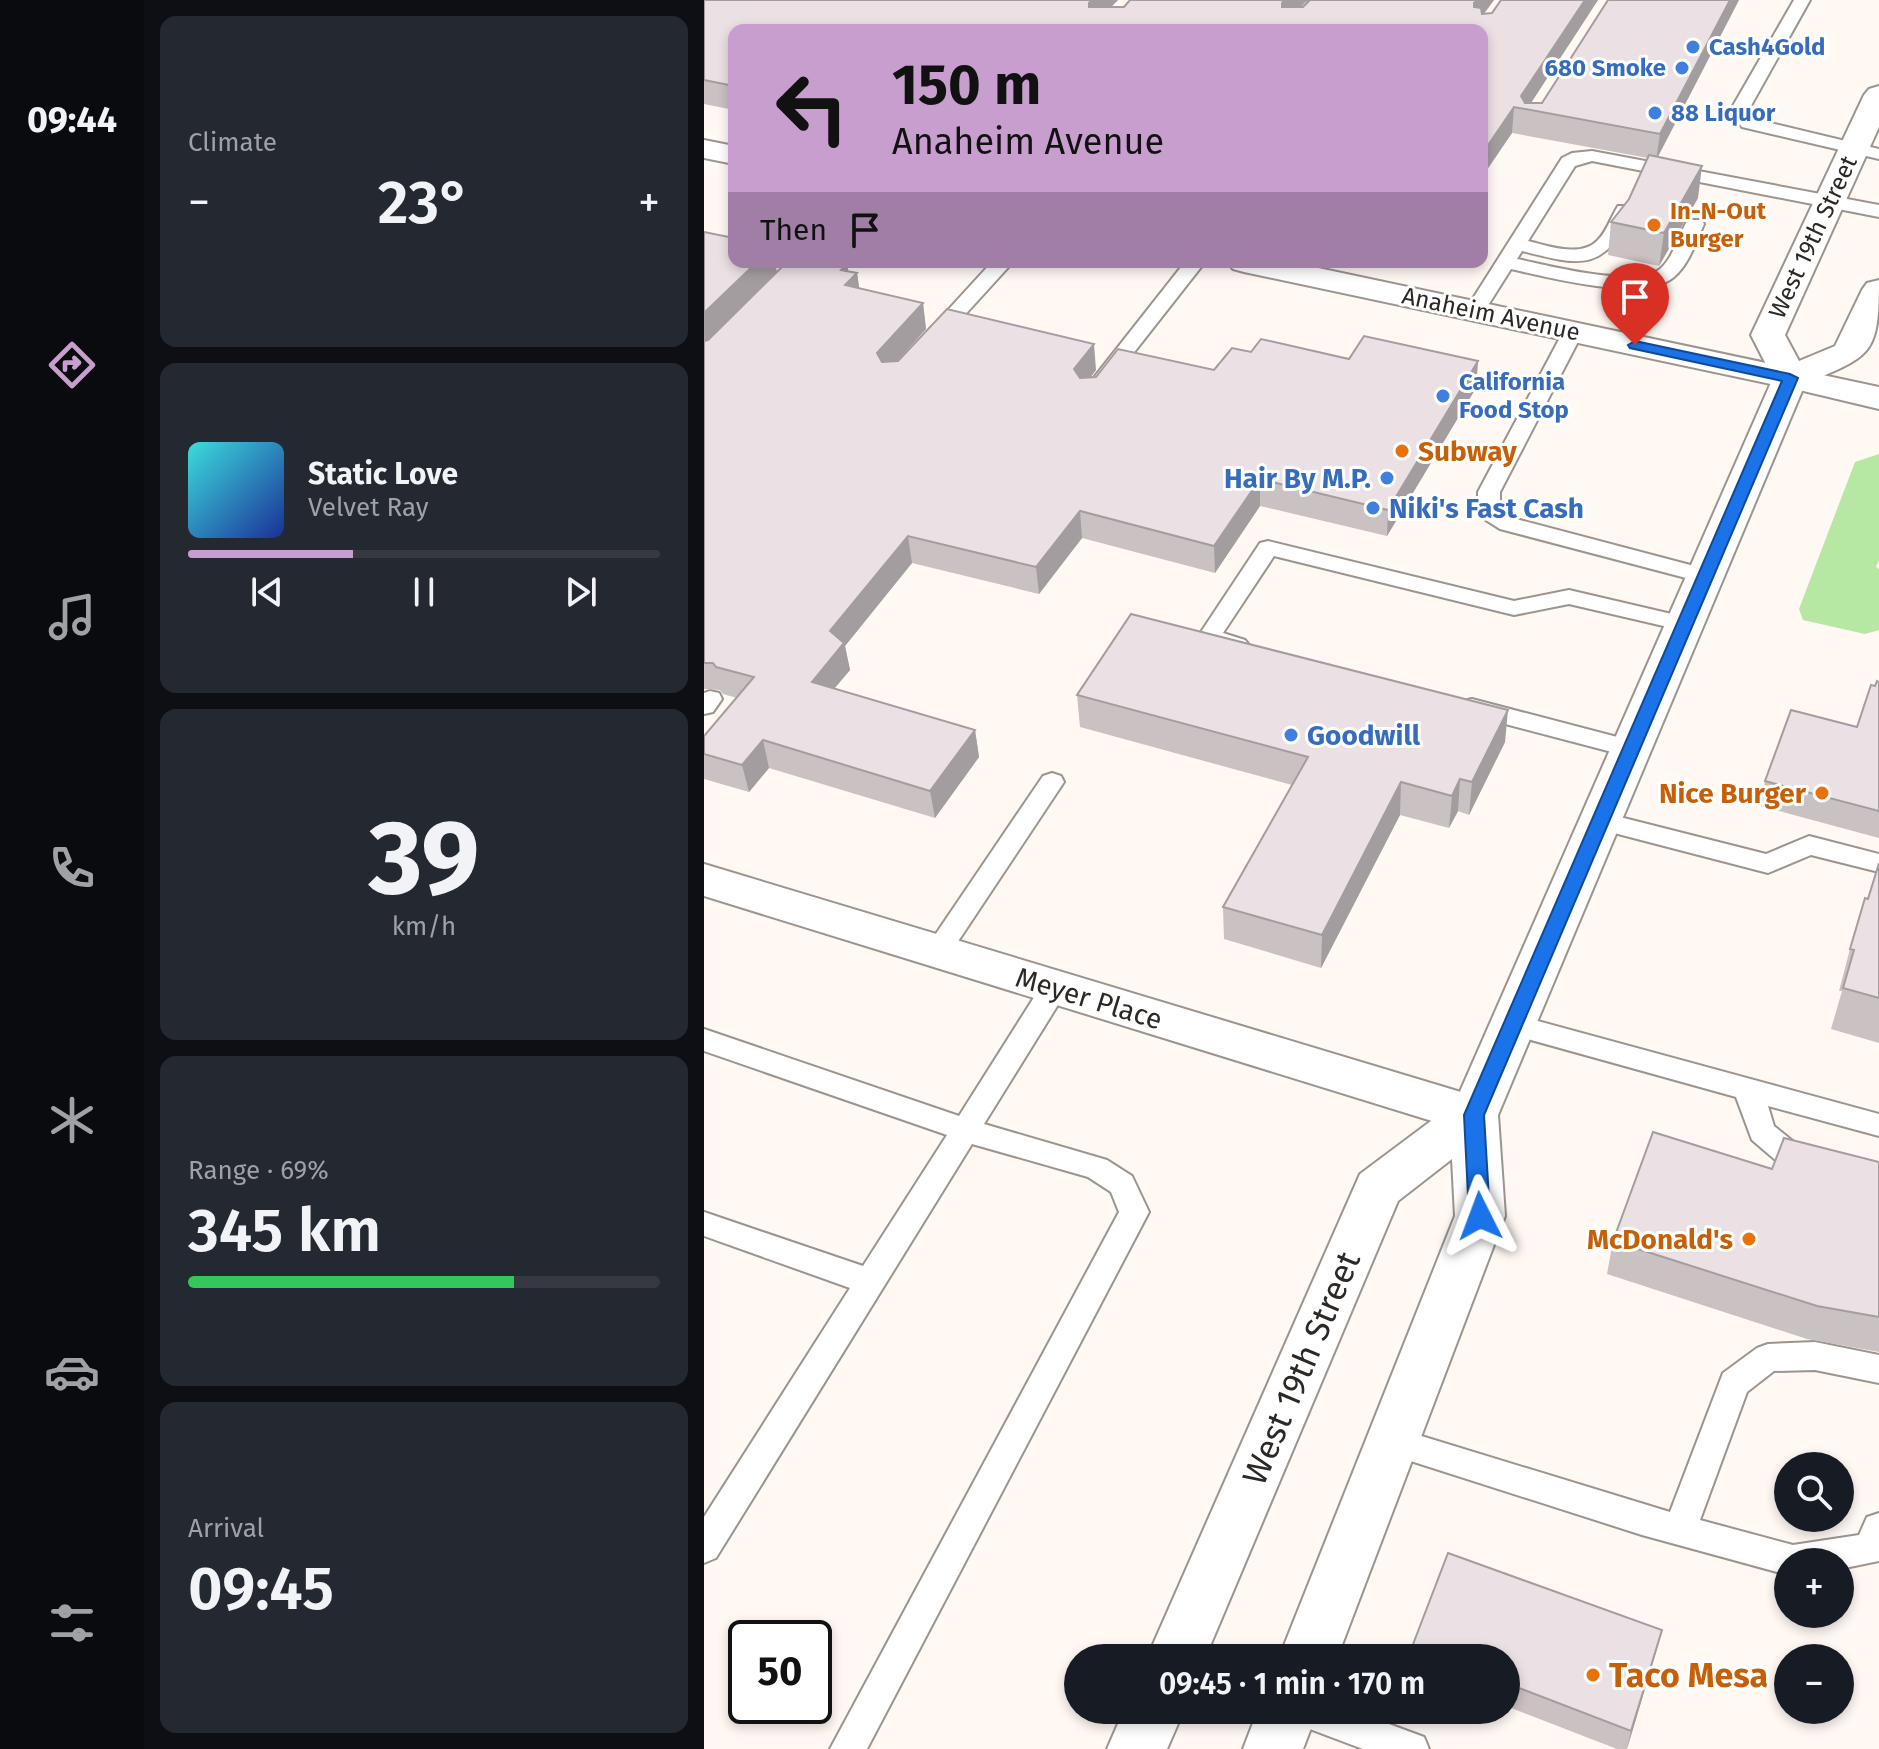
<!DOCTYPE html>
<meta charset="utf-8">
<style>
:root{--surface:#171b24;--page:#242831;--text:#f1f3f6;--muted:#9ea1a6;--line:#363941;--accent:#c89ecf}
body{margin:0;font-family:"Fira Sans",sans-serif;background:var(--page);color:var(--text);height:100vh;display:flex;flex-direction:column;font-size:30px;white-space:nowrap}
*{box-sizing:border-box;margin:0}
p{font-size:26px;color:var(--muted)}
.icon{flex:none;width:44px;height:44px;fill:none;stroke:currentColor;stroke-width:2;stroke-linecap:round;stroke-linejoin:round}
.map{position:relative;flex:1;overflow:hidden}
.details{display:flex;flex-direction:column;gap:16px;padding:16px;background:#0d0f14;width:560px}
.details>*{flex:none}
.banner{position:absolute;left:24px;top:24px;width:760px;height:244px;border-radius:16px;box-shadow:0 4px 12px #0003;background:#c89ecf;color:#111;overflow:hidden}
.controls{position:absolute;left:1070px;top:1452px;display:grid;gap:16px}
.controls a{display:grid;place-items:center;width:80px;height:80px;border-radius:50%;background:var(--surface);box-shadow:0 4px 12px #0003;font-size:40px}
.speed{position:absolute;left:24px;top:1620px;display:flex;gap:16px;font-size:40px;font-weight:700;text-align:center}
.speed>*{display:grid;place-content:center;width:104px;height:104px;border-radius:50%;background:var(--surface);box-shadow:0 4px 12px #0003;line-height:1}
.speed .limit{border:4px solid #111;border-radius:12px;background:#fff;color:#111}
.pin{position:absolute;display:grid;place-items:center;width:68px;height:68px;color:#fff;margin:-82px -34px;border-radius:50% 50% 50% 0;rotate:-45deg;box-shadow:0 0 8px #0007}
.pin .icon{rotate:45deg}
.me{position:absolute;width:88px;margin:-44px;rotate:357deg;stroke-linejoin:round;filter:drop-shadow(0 0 6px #0008)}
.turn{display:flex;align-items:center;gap:28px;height:168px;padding:0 32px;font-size:36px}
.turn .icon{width:104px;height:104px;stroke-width:2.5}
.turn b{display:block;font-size:56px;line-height:68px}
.then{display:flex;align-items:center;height:76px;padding:0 32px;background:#0003;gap:16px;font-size:30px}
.big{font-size:60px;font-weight:600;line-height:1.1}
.details .tile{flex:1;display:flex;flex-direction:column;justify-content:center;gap:12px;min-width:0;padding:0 28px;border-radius:16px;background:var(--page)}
.details .dial{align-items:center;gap:0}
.dial b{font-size:104px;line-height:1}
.song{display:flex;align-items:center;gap:24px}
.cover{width:96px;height:96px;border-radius:12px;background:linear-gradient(135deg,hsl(180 70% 55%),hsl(230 70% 35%))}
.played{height:8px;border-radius:4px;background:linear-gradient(90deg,var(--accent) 35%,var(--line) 35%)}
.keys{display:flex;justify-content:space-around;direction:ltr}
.heat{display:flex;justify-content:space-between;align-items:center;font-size:44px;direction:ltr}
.charge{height:12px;border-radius:6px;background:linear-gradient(90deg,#34c759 69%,var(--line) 0)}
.trip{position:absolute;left:360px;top:1644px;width:456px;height:80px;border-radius:40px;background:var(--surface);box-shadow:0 4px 12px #0003;font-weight:600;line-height:80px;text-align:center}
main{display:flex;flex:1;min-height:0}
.tabs{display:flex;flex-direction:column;width:144px;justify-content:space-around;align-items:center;background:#090b0e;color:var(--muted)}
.tabs .icon{width:56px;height:56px}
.tabs .on{color:var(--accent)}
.tabs b{font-size:36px;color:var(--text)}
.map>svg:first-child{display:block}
.green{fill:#b6e7a3}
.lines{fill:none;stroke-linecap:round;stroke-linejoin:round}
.service-casing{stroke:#9c948e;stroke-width:4}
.minor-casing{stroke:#9c948e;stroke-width:4}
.tertiary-casing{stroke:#9c948e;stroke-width:4}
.secondary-casing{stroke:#9c948e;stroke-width:4}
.service{fill:#fff;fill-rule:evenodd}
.minor{fill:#fff;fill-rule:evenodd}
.tertiary{fill:#fff;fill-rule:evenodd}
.secondary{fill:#fff;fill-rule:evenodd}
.wall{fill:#cac1c3}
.shaded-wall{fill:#a49d9f}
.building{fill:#ebe0e3;stroke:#a49d9f;stroke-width:2}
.route{fill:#1a73e8;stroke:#114b97;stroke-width:2}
.shop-dot{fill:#3f7fe0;stroke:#fff;stroke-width:3}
.food-dot{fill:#e8710a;stroke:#fff;stroke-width:3}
.labels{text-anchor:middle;stroke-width:6;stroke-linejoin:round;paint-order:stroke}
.far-shop-label{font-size:24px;font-weight:bold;fill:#366cbe;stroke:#fff;text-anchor:start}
.far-food-label{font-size:24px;font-weight:bold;fill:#c56008;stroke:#fff;text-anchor:start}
.far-street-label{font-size:24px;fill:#2b2825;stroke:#fff}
.food-label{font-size:28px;font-weight:bold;fill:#c56008;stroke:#fff;text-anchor:end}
.shop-label{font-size:28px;font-weight:bold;fill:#366cbe;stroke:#fff;text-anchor:start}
.street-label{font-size:28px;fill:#2b2825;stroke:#fff}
.near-street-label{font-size:34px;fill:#2b2825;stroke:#fff}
.near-food-label{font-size:34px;font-weight:bold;fill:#c56008;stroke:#fff;text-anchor:start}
</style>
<main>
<nav class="tabs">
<b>09:44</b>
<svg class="icon on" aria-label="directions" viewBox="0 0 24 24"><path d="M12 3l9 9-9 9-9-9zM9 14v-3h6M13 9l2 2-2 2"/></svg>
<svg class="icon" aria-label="music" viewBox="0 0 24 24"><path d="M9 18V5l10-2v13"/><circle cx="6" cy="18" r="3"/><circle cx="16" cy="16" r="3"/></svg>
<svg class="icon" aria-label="phone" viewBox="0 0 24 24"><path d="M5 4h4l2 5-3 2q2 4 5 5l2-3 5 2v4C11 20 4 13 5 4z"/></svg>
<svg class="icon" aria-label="climate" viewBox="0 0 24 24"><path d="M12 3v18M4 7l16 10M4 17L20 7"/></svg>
<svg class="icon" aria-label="car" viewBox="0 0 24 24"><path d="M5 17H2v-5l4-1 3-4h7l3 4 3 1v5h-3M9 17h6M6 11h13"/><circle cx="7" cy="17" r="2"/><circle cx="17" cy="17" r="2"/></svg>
<svg class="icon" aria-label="filters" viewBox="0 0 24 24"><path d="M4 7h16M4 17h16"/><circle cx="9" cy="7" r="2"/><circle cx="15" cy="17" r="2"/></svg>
</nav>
<section class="details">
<div class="tile"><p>Climate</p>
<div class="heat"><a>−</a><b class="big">23°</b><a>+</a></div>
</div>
<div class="tile">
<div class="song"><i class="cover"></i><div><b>Static Love</b><p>Velvet Ray</p></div></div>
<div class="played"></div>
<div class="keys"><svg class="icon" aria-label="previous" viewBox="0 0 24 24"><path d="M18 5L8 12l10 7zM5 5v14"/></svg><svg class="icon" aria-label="pause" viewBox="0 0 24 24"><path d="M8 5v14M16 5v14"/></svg><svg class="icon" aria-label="next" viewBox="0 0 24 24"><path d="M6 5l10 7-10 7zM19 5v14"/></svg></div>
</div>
<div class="tile dial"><b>39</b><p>km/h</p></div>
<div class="tile"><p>Range · 69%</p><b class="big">345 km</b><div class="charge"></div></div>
<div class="tile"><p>Arrival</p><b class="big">09:45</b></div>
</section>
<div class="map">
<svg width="1175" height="1749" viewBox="0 0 1175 1749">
<rect width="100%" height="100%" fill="#fff8f3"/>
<!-- green -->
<path class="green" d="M1175,454V560L1172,567L1175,569V630L1161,634L1099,620L1095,609L1151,462Z"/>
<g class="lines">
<defs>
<g id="service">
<path d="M1090,0H1106L1044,111L1050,119L1175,149V159L1038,127L1026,111Z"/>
<path d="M888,151L1175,205V217L888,161L871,166L824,241C845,246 877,258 894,240C903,231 907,217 914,206H928L930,210C899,271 881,267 818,251L813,259C843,265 932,289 956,269C970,257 974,235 984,220H998L1000,224C992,242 985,264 970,277C940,303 843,277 807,269L778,315H764L761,311L858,158L868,153Z"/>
<path d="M288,262H309L237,341H223L220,337L223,333Z"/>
<path d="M481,262H501L406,383H392L389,379L392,375Z"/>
<path d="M869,326L879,332L796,492V512L812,519L1009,571L1012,576L1009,581L1001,583L796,529L774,515V492L859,332Z"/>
<path d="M564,541L810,601L865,590L989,619L993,624L989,629L981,631L865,604L810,615L570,556L519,633L541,640L545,645L541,650L533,653L497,642L493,637L497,632L556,543Z"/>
<path d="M6,691L15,693L18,699L9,712L0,714V693Z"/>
<path d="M768,699L936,743L939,749L936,755L927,757L759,713L756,707L759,701Z"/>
<path d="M348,773L357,776L360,782L243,958L234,961L225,958L221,951L225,944L339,776Z"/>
<path d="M896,812L1062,854L1105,836L1175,854V872L1107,855L1064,873L887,827L883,821L887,815Z"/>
<path d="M351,977L361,980L365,987L280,1124L403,1160L428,1176L445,1212L163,1749H126L415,1212L407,1192L384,1177L268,1144L12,1558L0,1563V1517L146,1288L0,1236V1212L159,1266L243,1135L0,1051V1029L255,1116L341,980Z"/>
<path d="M808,1014L1175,1114V1136L1064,1106L1070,1126L1095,1146L1175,1171V1195L1075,1163L1048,1140L1032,1097L798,1032L794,1025L798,1018Z"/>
<path d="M1111,1342L1175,1355V1383L1111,1370L1070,1371L1043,1392L996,1520L1089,1545L1155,1535L1163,1517L1175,1513V1561L1136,1569V1562H1084V1575L938,1535L688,1455L677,1451L672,1441L677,1431L688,1427L966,1512L1019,1373L1053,1348L1064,1344Z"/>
<path d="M581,1710H647L720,1737L725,1749H659L587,1722Z"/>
</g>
<g id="minor">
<path d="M0,140L30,146V164L0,158Z"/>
<path d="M524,262H586L1086,368L1098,371L1103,378L1098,385L1086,388L540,272L529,269Z"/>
</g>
<g id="tertiary">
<path d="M1086,368L1175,387V409L1074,385L1069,378L1074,371Z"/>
<path d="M0,864L770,1096L787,1101L794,1115L787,1129L770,1134L0,896Z"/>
</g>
<g id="secondary">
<path d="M1175,86V127L1081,335L1095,361L1131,346L1158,290L1163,283L1175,280C1175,357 1167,355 1101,384L794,1115L801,1216L633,1658H575L751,1216L748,1159L694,1201L501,1658H443L656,1174L751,1103L1069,378L1047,335L1160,95L1165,89Z"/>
<path d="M420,1710H480L463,1749H403Z"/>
<path d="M554,1710H614L599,1749H539Z"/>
</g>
</defs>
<!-- service casing -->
<use href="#service" class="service-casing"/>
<!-- minor casing -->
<use href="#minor" class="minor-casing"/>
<!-- tertiary casing -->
<use href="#tertiary" class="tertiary-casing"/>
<!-- secondary casing -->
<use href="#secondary" class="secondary-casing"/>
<!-- service -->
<use href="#service" class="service"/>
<!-- minor -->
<use href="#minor" class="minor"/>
<!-- tertiary -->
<use href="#tertiary" class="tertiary"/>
<!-- secondary -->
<use href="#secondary" class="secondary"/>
</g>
<!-- wall -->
<g class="wall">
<path d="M0,0H414L407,7H420L426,0H790L780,14L788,13L797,0H894L827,103H838L1035,0L954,157L994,198L955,266L904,255L907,222L925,199L944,158L808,133L778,177V30H30V110L0,104Z"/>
<path d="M0,232L30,262H71L73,272L143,264L144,271L153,273L155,288L219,303L222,329L193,361L392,370L387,377L510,370L547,352L645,359L774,361L772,388L683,536L556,506L511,573L378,538L335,594L208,563L141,646L146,670L130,689L271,730L275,757L231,818L65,768L45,792L0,779V736L33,698L19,694L16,690L0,689Z"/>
<path d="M1175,682V838L1056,806L1061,781L1153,727L1171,686Z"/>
<path d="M373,695L801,742L765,815L754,811L745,828L696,815L617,968L520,939L519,907L588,785L376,727Z"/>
<path d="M1175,863V1043L1127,1029L1138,991H1135L1146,949Z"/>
<path d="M1175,1162V1352L1103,1339L903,1274L909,1241L1068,1169Z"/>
<path d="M708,1647L952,1652L923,1749H913L802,1706V1658H707Z"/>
</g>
<!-- shaded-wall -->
<g class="shaded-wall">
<path d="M388,0H414L387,28L385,3Z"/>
<path d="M580,0H610L601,2L578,28V3Z"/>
<path d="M773,0H790L769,28L770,3Z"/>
<path d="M881,0H894L823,109L817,96Z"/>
<path d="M1026,0H1035L952,160L956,134Z"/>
<path d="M810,107L808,133L778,177V154Z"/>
<path d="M998,166L994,198L955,266L960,233Z"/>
<path d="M53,262H71L73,273L0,345V313Z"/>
<path d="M143,264L146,280L153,273L157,299L145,311L137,270Z"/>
<path d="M219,303L222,329L177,379L173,353Z"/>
<path d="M390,344L392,370L373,395L370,369Z"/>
<path d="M774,361L772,388L683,536L684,510Z"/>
<path d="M556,479V506L511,573L510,546Z"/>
<path d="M376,511L378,538L335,594L332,567Z"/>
<path d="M204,536L208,563L141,646L146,670L113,709L108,682L126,631Z"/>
<path d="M804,710L801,742L765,815L768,782Z"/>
<path d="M271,730L275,757L231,818L226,791Z"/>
<path d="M59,740L65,768L45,792L38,765Z"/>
<path d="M756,779L754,811L745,828L748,796Z"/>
<path d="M697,782L696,815L617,968L618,935Z"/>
<path d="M958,1630L952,1652L923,1749L927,1731Z"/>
</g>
<!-- building -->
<g class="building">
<path d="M0,0H388L385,3V7H420L426,0H580L578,3V7H599L606,0H773L770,3V7L777,8L778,14L788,13L797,0H881L817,96L821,103H838L904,0H1026L956,134L810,107L778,154V30H30V86L0,80Z"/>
<path d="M945,155L998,166L960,233L907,222L925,199Z"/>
<path d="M0,232L30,238V262H53L0,313Z"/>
<path d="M83,262H134L143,264L137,270L153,273L141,285L219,303L173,353L178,362L194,361L243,309L390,344L370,369L376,378L392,377L414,349L510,370L528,348L547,352L557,339L645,359L660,336L774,361L684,510L556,479L510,546L376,511L332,567L204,536L126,631L140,643L108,682L271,730L226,791L59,740L38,765L0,754V736L50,677L12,667L9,663H0V341L4,340Z"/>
<path d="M427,614L804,710L768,782L756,779L748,796L697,782L618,935L519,907L604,757L373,695Z"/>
<path d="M1173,681L1175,682V811L1061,781L1087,710L1153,727L1167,685L1171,686Z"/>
<path d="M1175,863V998L1139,988L1150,950L1146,949L1161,898L1164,899Z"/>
<path d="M949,1132L1068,1169L1080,1138L1175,1162V1317L1113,1306L909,1241Z"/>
<path d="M744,1553L958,1630L927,1731L802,1683V1658H735L708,1647Z"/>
</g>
<!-- route -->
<path class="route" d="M931,341L1086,374L1094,378L780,1115L786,1216L783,1222L776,1225L768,1222L765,1216L760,1115L1078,381L926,348L924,345Z"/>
<!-- markers -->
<g class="shop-dot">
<circle cx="989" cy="47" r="8"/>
<circle cx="978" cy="68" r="8"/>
<circle cx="951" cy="113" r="8"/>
<circle cx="739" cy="396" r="8"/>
<circle cx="683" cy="478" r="8"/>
<circle cx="669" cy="508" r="8"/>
<circle cx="587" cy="735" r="8"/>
</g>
<g class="food-dot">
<circle cx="950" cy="225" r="8"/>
<circle cx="698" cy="451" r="8"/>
<circle cx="1118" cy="793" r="8"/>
<circle cx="1045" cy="1239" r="8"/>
<circle cx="889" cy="1675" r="8"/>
</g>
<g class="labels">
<!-- far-shop labels -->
<g class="far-shop-label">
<text x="1005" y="55">Cash4Gold</text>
<text x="962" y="76" text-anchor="end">680 Smoke</text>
<text x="967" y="121">88 Liquor</text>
<text x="755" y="390">California<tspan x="755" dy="28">Food Stop</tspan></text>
</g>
<!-- far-food labels -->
<g class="far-food-label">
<text x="966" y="219">In-N-Out<tspan x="966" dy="28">Burger</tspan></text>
</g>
<!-- far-street labels -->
<g class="far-street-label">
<text transform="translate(1109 237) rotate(-65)" y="8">West 19th Street</text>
<text transform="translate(787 314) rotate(12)" y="8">Anaheim Avenue</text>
</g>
<!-- food labels -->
<g class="food-label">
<text x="714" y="461" text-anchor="start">Subway</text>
<text x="1102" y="803">Nice Burger</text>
<text x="1029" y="1249">McDonald's</text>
</g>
<!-- shop labels -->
<g class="shop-label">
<text x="667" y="488" text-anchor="end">Hair By M.P.</text>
<text x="685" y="518">Niki's Fast Cash</text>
<text x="603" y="745">Goodwill</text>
</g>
<!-- street labels -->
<g class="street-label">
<text transform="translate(385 998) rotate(17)" y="10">Meyer Place</text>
</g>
<!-- near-street labels -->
<g class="near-street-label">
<text transform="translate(597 1368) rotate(-67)" y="12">West 19th Street</text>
</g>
<!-- near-food labels -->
<g class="near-food-label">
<text x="905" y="1687">Taco Mesa</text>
</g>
</g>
</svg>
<div class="controls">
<a><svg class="icon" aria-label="search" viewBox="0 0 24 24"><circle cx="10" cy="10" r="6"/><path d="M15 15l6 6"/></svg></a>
<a>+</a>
<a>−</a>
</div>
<div class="speed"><div class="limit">50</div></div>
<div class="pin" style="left:931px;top:345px;background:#d93025"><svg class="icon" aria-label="arrive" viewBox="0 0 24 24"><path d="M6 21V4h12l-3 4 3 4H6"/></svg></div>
<svg class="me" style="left:776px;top:1216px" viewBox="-20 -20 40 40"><path d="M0-17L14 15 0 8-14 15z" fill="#1a73e8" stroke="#fff" stroke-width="4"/></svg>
<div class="trip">09:45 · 1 min · 170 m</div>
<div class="banner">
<div class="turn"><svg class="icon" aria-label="left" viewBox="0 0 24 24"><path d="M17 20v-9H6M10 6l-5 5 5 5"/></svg><div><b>150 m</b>Anaheim Avenue</div></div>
<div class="then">Then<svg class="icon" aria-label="arrive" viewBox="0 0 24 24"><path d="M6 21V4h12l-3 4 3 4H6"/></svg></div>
</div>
</div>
</main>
